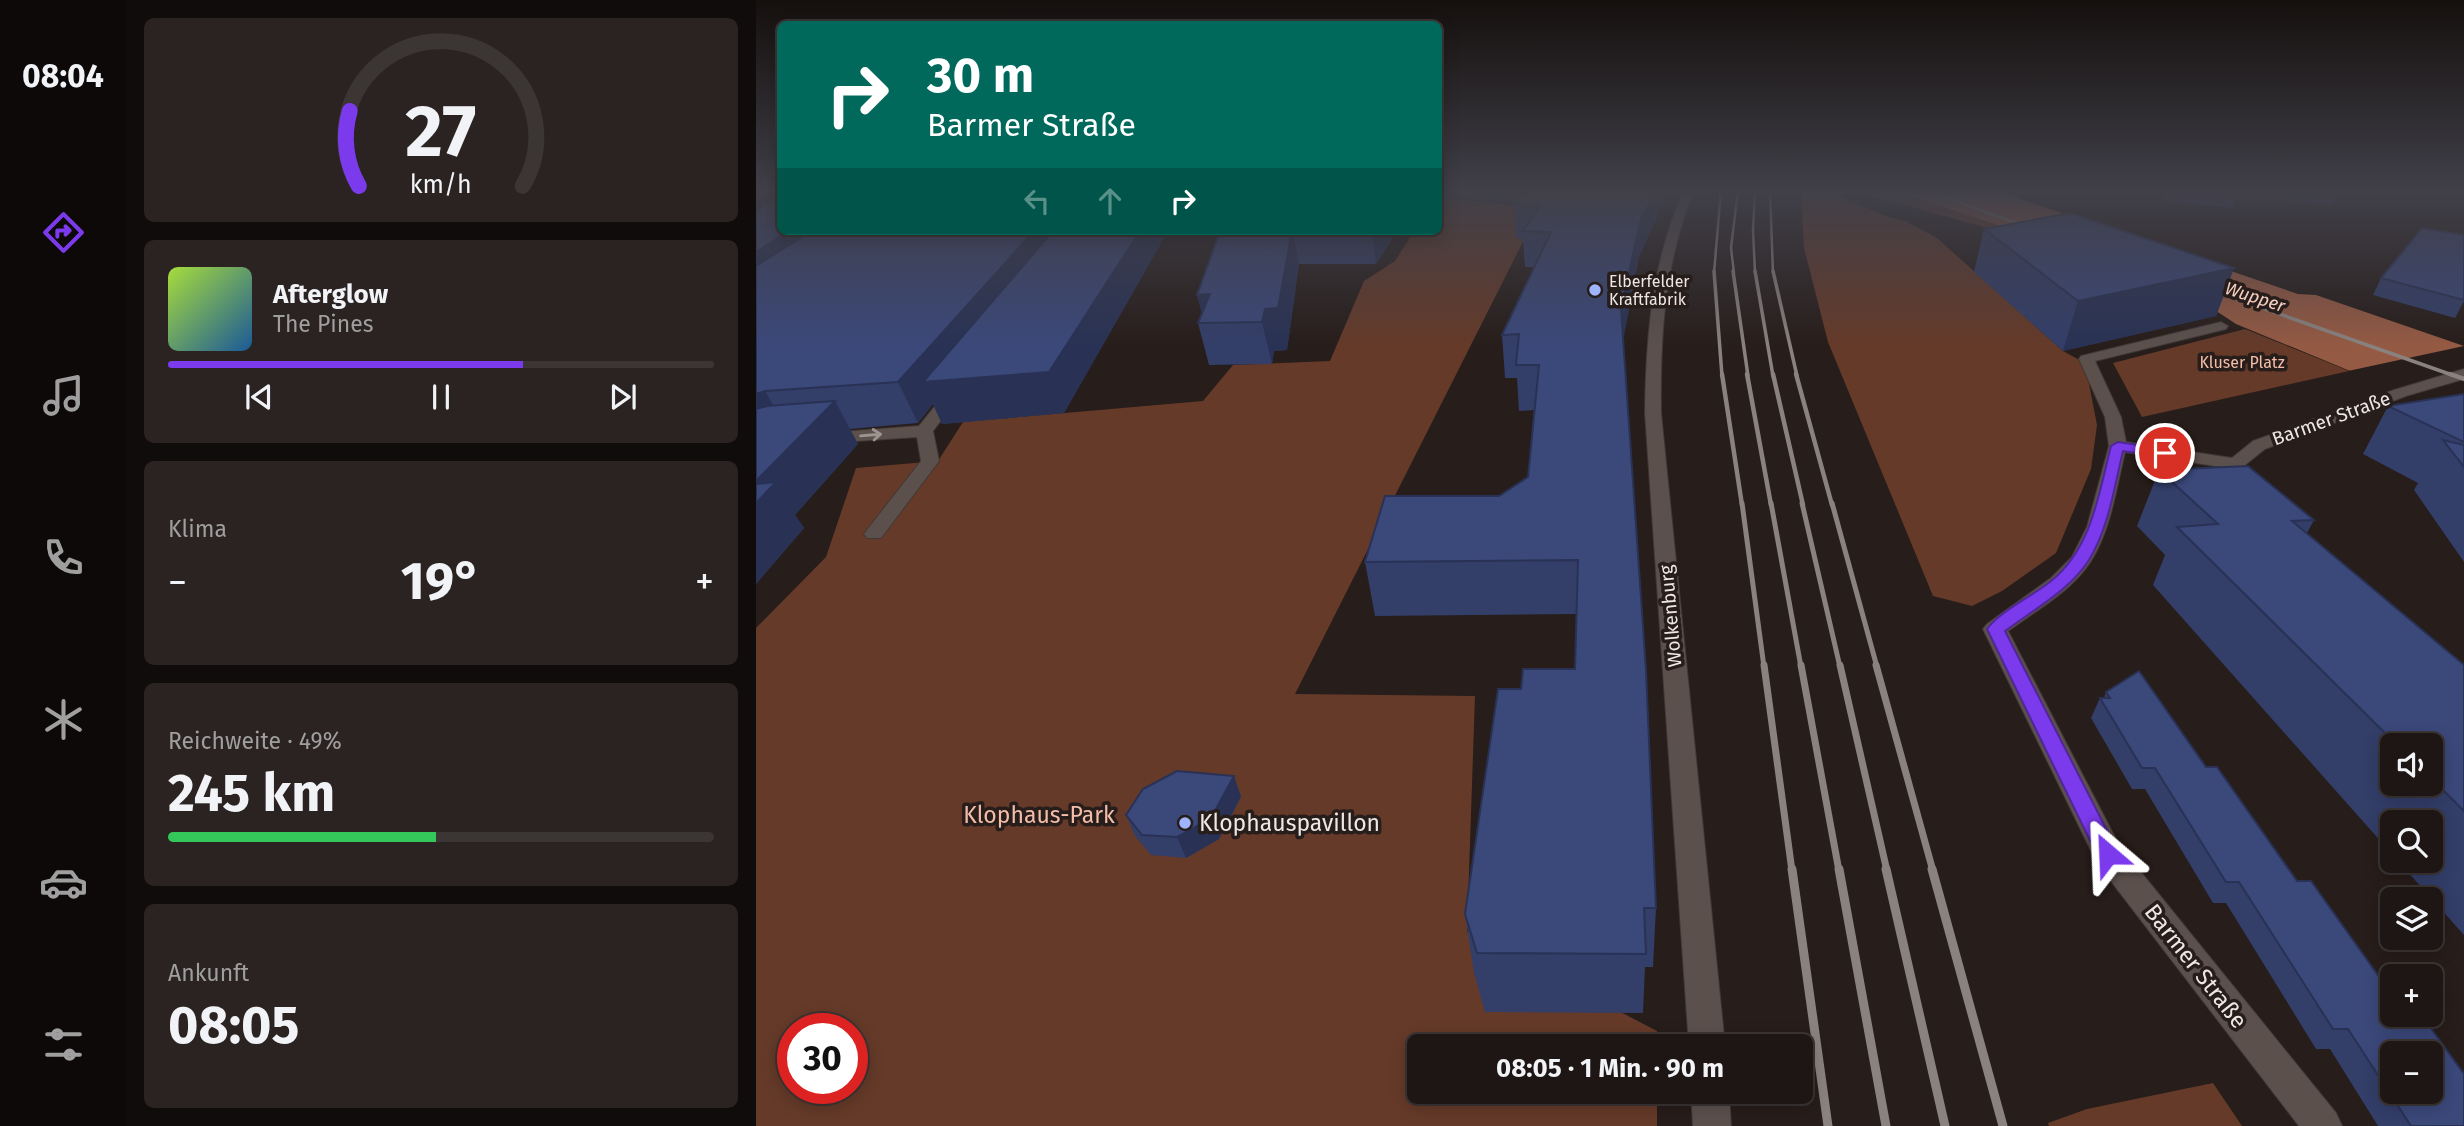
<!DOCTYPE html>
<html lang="de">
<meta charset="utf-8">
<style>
:root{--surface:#1d1614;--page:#2a2322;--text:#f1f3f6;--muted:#a09fa0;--line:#3b3534;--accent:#7c3aed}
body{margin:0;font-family:"Fira Sans",sans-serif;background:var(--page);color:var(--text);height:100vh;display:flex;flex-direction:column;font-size:26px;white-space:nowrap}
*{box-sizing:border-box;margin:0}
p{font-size:23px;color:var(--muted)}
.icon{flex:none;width:38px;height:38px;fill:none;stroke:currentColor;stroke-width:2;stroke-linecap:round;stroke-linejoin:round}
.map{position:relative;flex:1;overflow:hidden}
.side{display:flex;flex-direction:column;gap:18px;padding:18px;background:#100c0b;width:630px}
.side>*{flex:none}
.guide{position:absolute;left:21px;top:21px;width:665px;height:214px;border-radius:10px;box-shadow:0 4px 18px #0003,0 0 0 2px var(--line);background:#00695c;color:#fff;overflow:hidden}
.controls{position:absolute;left:1624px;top:733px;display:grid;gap:14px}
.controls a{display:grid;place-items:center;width:63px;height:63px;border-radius:10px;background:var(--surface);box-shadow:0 4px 18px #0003,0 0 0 2px var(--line);font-size:35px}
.speed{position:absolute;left:21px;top:1013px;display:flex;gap:14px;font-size:35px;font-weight:700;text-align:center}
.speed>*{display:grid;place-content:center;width:91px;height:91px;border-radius:50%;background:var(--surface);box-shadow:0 4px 18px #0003,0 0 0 2px var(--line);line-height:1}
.speed .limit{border:10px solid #d22;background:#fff;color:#111}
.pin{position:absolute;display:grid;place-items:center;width:60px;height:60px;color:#fff;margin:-30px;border:4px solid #fff;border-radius:50%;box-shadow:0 2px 7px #0007}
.me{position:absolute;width:77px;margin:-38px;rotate:334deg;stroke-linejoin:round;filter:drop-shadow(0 0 5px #0008)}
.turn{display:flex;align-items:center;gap:24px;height:147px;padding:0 35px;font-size:32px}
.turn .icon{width:91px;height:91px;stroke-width:2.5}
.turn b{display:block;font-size:49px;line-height:60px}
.lanes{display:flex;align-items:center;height:66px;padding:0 35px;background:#0003;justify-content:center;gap:35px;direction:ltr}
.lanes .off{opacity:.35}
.big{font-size:52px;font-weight:700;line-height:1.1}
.side .widget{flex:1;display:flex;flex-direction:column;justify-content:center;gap:10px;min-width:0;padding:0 24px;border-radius:10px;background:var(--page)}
.side .dial{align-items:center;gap:0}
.dial svg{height:182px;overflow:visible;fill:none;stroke:var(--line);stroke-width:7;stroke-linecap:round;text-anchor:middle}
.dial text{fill:var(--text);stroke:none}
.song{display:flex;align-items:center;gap:21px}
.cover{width:84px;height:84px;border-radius:10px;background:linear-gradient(135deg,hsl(80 70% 55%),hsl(210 70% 35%))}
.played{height:7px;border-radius:4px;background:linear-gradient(90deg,var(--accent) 65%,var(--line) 65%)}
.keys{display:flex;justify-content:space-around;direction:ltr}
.heat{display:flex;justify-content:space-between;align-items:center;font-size:38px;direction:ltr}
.charge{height:10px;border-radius:5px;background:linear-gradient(90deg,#34c759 49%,var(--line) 0)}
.trip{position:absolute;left:651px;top:1034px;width:406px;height:70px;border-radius:10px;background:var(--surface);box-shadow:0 4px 18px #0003,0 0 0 2px var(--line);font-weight:700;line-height:70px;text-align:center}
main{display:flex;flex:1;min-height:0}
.tab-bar{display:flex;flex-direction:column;width:126px;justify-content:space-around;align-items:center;background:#0c0908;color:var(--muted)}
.tab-bar .icon{width:49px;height:49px}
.tab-bar .selected{color:var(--accent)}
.tab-bar b{font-size:32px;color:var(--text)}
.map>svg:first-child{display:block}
.green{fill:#653a29;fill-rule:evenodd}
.water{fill:#955a43}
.pier{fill:#271d1a}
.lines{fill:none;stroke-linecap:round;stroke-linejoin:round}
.street-casing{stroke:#403836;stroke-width:2}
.street{fill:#5b504c;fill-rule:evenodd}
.rail-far5{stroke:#8a827f;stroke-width:2.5}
.rail-far4{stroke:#8a827f;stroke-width:3.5}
.rail-far3{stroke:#8a827f;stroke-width:4.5}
.rail-far2{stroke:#8a827f;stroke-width:5}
.rail-far1{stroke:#8a827f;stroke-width:7}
.rail{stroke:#8a827f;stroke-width:9}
.wall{fill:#333e69;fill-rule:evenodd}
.shaded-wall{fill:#293255}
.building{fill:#3b487a;stroke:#293255;stroke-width:2;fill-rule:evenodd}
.oneway{stroke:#9d9490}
.route{fill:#7c3aed;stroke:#51269a;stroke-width:2}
.poi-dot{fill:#9eb4fd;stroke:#271d1a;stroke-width:2.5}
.labels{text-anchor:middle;stroke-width:7;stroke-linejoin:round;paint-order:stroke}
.far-poi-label{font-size:16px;fill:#eee7e4;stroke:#271d1a;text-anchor:start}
.far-park-label{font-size:16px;fill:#f4bda9;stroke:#271d1a}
.far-water-label{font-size:18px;font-style:italic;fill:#f3cec0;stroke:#271d1a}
.street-label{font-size:19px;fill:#eee7e4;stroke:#271d1a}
.near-park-label{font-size:23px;fill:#f4bda9;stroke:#271d1a}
.near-poi-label{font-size:23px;fill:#eee7e4;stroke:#271d1a;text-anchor:start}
.near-street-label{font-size:23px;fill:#eee7e4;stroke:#271d1a}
</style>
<main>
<nav class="tab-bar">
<b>08:04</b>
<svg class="icon selected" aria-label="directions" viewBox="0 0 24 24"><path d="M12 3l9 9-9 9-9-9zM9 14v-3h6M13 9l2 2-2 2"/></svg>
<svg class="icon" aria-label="music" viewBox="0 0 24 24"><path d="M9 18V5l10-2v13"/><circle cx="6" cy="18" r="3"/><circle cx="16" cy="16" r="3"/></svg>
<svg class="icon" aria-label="phone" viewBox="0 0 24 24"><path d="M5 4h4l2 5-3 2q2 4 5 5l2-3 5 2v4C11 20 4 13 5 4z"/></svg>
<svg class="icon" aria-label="climate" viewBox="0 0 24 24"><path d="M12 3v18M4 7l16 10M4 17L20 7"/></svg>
<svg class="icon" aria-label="car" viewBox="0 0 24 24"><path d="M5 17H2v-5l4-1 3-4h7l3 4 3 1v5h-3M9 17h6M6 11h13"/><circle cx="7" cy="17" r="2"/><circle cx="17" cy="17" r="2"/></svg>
<svg class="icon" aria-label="filters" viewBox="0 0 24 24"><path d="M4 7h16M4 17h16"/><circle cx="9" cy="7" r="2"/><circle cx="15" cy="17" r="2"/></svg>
</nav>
<section class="side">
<div class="widget dial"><svg viewBox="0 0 100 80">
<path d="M14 69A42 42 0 1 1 86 69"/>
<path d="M14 69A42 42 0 0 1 10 36" stroke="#7c3aed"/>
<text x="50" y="56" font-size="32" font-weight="700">27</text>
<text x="50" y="72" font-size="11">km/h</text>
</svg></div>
<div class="widget">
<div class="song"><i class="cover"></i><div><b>Afterglow</b><p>The Pines</p></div></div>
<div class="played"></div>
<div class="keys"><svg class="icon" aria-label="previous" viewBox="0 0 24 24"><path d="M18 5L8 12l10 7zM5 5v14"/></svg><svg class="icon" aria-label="pause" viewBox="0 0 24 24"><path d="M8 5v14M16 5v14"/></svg><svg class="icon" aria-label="next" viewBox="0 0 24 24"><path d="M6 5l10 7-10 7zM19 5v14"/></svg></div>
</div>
<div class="widget"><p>Klima</p>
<div class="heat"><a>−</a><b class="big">19°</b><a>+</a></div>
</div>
<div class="widget"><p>Reichweite · 49%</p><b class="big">245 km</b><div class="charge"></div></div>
<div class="widget"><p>Ankunft</p><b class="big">08:05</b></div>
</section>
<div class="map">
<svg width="1708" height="1126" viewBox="0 0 1708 1126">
<rect width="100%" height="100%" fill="#271d1a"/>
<!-- green -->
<g class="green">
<path d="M1045,190L1093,191L1083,196L1132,217L1149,221L1181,238L1307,351L1329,363L1341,425L1335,469L1300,553L1246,591L1216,606L1177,596L1072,342L1048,248Z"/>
<path d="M1095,190H1135L1278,237L1238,230Z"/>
<path d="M683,198L784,208L539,694L719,696L711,932L901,1031V1046H663V1092H901V1126H0V628L70,557L100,468L182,461L207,422L447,401L477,365L574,361L608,281L639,261L658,231H682ZM37,1029H96V1088H37Z"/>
<path d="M1489,329L1593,371L1386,417L1357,363Z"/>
<path d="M1457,1083L1486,1126H1293L1292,1123L1331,1109Z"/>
</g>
<!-- water -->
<path class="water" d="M1135,190H1238L1542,294L1560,295L1708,346V418L1480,324L1439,297L1278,237Z"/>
<!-- pier -->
<path class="pier" d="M1708,346V401L1680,408L1592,371Z"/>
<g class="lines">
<defs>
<g id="street">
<path d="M928,190H938C908,263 904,336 905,413L969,1046H933L889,413C890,335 896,262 928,190Z"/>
<path d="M1465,322L1472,326L1470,329L1339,361L1365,417L1370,442L1476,458L1497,441L1638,390L1708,369V379L1650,396L1509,449L1489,465L1499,493L1490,499L1481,493L1472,468L1369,452C1360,489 1355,529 1335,561C1316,591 1279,611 1252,631L1363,845L1580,1113L1586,1126H1543L1341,863L1227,629L1231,624L1295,578L1316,557L1331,527L1353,446L1349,417L1323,359L1325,356Z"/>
<path d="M198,388L206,393L177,431L183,461L125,538H111L108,534L111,530L165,461L161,437L70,443L61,438L70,433L163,426L192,390Z"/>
<path d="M935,1092H973L975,1126H937Z"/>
</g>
</defs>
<!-- street casing -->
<use href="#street" class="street-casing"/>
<!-- street -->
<use href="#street" class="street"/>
<!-- rail-far5 -->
<g class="rail-far5">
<path d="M999,190L997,230L999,273"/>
<path d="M1014,190L1017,273"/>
<path d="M1169,190L1277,229"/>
<path d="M958,273L965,190"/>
<path d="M978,273L975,248L982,190"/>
</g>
<!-- rail-far4 -->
<g class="rail-far4">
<path d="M958,271L966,376"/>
<path d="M977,271L992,376"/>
<path d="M999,271L1017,376"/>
<path d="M1017,271L1041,376"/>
<path d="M1450,288L1699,376"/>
</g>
<!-- rail-far3 -->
<g class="rail-far3">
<path d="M966,374L986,505"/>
<path d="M991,374L1015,505"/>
<path d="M1017,374L1047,505"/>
<path d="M1040,374L1076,505"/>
<path d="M1694,374L1708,379"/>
</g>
<!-- rail-far2 -->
<g class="rail-far2">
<path d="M986,503L1008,667"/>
<path d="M1015,503L1045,667"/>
<path d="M1046,503L1084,667"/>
<path d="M1076,503L1121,667"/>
</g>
<!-- rail-far1 -->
<g class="rail-far1">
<path d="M1008,665L1036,871"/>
<path d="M1045,665L1083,871"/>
<path d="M1084,665L1131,871"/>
<path d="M1120,665L1177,871"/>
</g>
<!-- rail -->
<g class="rail">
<path d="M1036,869L1072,1126"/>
<path d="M1083,869L1130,1126"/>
<path d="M1130,869L1189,1126"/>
<path d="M1176,869L1247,1126"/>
</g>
</g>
<!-- wall -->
<g class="wall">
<path d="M22,190H24V231H412L308,413L186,424L177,404L162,423L94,429L102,444L39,515L48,528L0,584V210L24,196Z"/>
<path d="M682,190H913L883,257L867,339L900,908L897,967H889L887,1013L729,1012L718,973L709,914L765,689L819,669L821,614L619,616L609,562L743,496L772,477L778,410L763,411L761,378H749L746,335L778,267H769L767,239L760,238L758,204L760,202L682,196Z"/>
<path d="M1401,190H1583L1577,205L1481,198L1477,208L1409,202L1405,191Z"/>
<path d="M1228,229L1478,268L1460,316L1307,351L1218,272Z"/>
<path d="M464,231H646L644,233H640L620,264H543L531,350L518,351L516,364L453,365L442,323L446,313L441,295Z"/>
<path d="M1708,235V301L1699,318L1617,295L1625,278Z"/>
<path d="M1708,394V562L1658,490L1662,483L1607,454L1632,406Z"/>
<path d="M1403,470L1558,520L1551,533L1708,665V935L1642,861H1675V822H1636V854L1397,585L1409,555L1381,526ZM1636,746H1675V784H1636Z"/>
<path d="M1350,692L1450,767L1708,1126H1622L1574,1049H1560L1470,903H1457L1389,789H1376L1335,718L1344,698H1348Z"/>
<path d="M478,776L485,797L463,839L430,858L395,855L379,836L370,815Z"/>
</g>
<!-- shaded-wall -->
<g class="shaded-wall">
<path d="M899,190H913L883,257L865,351V309L884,222Z"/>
<path d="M33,231H95L0,299V252Z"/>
<path d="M278,231H412L308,413L186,424L177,404L162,423L142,382Z"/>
<path d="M524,231H537L543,264L531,350L518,351L516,364L506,322Z"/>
<path d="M616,231H639L640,233L620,264Z"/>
<path d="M1478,268L1460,316L1307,351L1322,301Z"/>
<path d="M454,294L449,323L441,295Z"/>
<path d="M9,391L33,433L0,445V394Z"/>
<path d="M79,401L102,444L39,515L48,528L0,584V481Z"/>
<path d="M478,776L485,797L463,839L430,858L421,837Z"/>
</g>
<!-- building -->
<g class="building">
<path d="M769,190H899L884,222L865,309L890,670L900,908H888L890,954L721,953L709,914L742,689H765L767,669H819L822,560L609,562L629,496H743L772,477L783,365H760L763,334L746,335L795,232L767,231L785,205L758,204Z"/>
<path d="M24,196V231H33L0,252V210Z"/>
<path d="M1314,213L1478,268L1322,301L1228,229Z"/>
<path d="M1666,228L1708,235V300L1625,278Z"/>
<path d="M55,231H278L142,382L9,391L0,394V266Z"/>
<path d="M297,231H384L293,372L167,382Z"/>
<path d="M464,231H536L522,308L509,309L506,322L442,323L454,294L441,295Z"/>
<path d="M1708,394V442L1632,406Z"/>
<path d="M79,401L0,481V409L11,406Z"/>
<path d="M1687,440L1708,445V467Z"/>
<path d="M1492,466L1558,520L1536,521L1708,665V811L1675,778V746H1642L1421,527L1462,524L1403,470Z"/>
<path d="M20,482L0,503V484Z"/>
<path d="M1383,671L1450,767H1461L1541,881H1555L1636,995V1015H1650L1660,1028L1674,1027L1708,1074V1126H1655L1592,1029H1577L1483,882H1470L1399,768H1386L1344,698H1354L1350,692ZM1636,1054H1675V1092H1636Z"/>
<path d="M421,771L478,776L455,818L421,837L386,835L370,815L387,789Z"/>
</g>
<!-- one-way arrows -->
<defs><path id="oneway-shaft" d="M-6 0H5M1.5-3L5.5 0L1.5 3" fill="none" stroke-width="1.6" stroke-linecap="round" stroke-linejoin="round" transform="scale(1.75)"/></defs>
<use class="oneway" href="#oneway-shaft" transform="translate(115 435) rotate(-5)"/>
<!-- sky -->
<linearGradient id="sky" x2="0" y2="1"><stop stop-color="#15100e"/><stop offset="0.55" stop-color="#414049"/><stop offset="1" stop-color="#414049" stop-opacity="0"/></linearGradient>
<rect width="1708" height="348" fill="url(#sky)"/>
<!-- route -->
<path class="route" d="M1362,442L1409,449L1416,453L1409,457L1367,451C1358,488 1353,527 1333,560C1314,590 1277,610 1249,631L1363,854L1360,861L1352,864L1344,861L1231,629C1244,611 1277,596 1295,581C1336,548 1343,493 1355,446Z"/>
<!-- markers -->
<g class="poi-dot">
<circle cx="839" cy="290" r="7"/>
<circle cx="429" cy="823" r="7"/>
</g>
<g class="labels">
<!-- far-poi labels -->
<g class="far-poi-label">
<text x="853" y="287">Elberfelder<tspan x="853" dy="18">Kraftfabrik</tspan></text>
</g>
<!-- far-park labels -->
<g class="far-park-label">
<text x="1486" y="368">Kluser Platz</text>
</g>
<!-- far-water labels -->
<g class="far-water-label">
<text transform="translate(1499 297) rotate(18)" y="6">Wupper</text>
</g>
<!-- street labels -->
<g class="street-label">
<text transform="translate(1575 418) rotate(-20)" y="7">Barmer Straße</text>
<text transform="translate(914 616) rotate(-95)" y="7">Wolkenburg</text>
</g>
<!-- near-park labels -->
<g class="near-park-label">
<text x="283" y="823">Klophaus-Park</text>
</g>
<!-- near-poi labels -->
<g class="near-poi-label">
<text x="443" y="831">Klophauspavillon</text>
</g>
<!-- near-street labels -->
<g class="near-street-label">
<text transform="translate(1440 966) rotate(52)" y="8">Barmer Straße</text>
</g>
</g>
</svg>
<div class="controls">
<a><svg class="icon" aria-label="sound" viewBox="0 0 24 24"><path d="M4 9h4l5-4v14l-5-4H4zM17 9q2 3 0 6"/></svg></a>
<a><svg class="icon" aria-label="search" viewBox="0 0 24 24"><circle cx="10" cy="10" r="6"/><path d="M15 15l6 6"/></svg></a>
<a><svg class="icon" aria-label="layers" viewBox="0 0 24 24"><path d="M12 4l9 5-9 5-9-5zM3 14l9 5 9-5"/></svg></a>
<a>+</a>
<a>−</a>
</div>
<div class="speed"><div class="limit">30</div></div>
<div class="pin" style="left:1409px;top:453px;background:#d93025"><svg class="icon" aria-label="arrive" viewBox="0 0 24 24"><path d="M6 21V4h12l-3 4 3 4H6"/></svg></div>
<svg class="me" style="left:1352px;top:854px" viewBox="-20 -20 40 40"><path d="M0-17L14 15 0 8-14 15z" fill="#7c3aed" stroke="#fff" stroke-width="4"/></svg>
<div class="trip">08:05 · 1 Min. · 90 m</div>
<div class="guide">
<div class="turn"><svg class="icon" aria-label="right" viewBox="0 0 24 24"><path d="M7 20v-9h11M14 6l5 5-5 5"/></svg><div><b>30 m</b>Barmer Straße</div></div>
<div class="lanes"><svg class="icon off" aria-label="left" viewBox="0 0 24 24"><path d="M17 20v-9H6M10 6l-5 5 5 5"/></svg><svg class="icon off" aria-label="ahead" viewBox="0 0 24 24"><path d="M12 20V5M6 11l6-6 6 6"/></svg><svg class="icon" aria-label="right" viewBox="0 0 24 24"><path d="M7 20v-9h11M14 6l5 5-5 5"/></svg></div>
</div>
</div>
</main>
